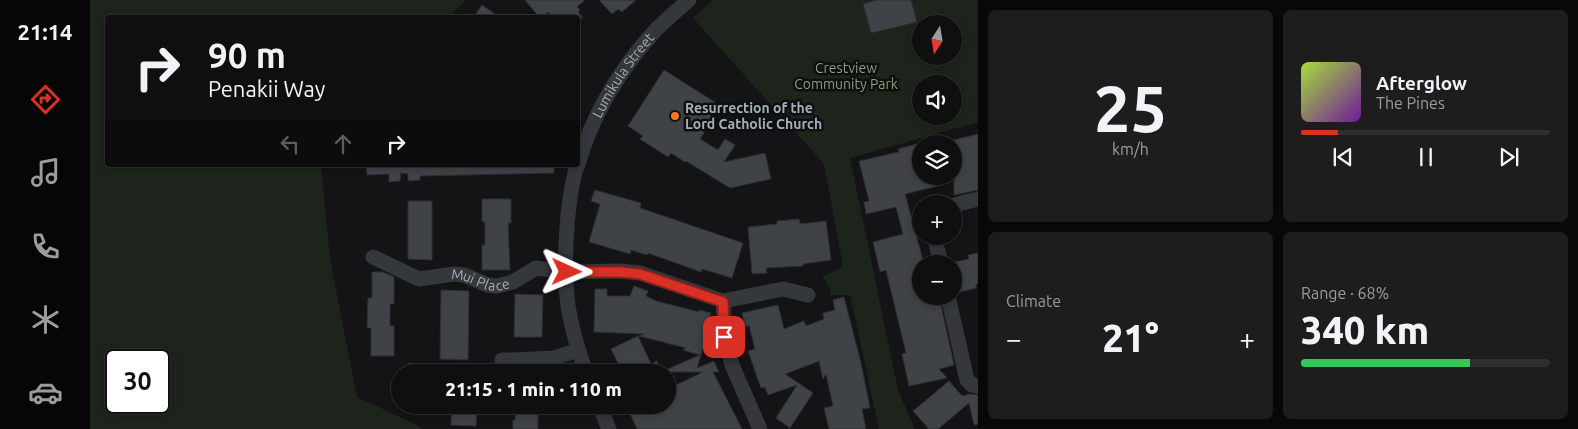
<!DOCTYPE html>
<meta charset="utf-8">
<style>
:root{--surface:#0f0f10;--page:#1d1d1e;--text:#f1f3f6;--muted:#9b9c9f;--line:#2f2f30;--accent:#d93025}
body{margin:0;font-family:Ubuntu,sans-serif;background:var(--page);color:var(--text);height:100vh;display:flex;flex-direction:column;font-size:19px;white-space:nowrap}
*{box-sizing:border-box;margin:0}
p{font-size:16px;color:var(--muted)}
.icon{flex:none;width:28px;height:28px;fill:none;stroke:currentColor;stroke-width:2;stroke-linecap:round;stroke-linejoin:round}
.map{position:relative;flex:1;overflow:hidden}
.details{display:flex;flex-direction:column;gap:10px;padding:10px;background:#080809;width:600px}
.details>*{flex:none}
.banner{position:absolute;left:15px;top:15px;width:475px;height:152px;border-radius:5px;box-shadow:0 2px 8px #0003,0 0 0 1px var(--line);background:#0f0f10;color:var(--text);overflow:hidden}
.needle{width:32px;rotate:192deg}
.fabs{position:absolute;left:822px;top:15px;display:grid;gap:10px}
.fabs a{display:grid;place-items:center;width:50px;height:50px;border-radius:50%;background:var(--surface);box-shadow:0 2px 8px #0003,0 0 0 1px var(--line);font-size:25px}
.speed{position:absolute;left:15px;top:349px;display:flex;gap:10px;font-size:25px;font-weight:700;text-align:center}
.speed>*{display:grid;place-content:center;width:65px;height:65px;border-radius:50%;background:var(--surface);box-shadow:0 2px 8px #0003,0 0 0 1px var(--line);line-height:1}
.speed .limit{border:2px solid #111;border-radius:8px;background:#fff;color:#111}
.pin{position:absolute;display:grid;place-items:center;width:42px;height:42px;color:#fff;margin:-21px;border-radius:10px;box-shadow:0 2px 8px #0006}
.me{position:absolute;width:55px;margin:-28px;rotate:91deg;stroke-linejoin:round;filter:drop-shadow(0 0 4px #0008)}
.turn{display:flex;align-items:center;gap:18px;height:105px;padding:0 20px;font-size:22px}
.turn .icon{width:65px;height:65px;stroke-width:2.5}
.turn b{display:block;font-size:35px;line-height:42px}
.lanes{display:flex;align-items:center;height:48px;padding:0 20px;background:#0003;justify-content:center;gap:25px;direction:ltr}
.lanes .off{opacity:.35}
.big{font-size:38px;font-weight:800;line-height:1.1}
.details .card{flex:1;display:flex;flex-direction:column;justify-content:center;gap:8px;min-width:0;padding:0 18px;border-radius:8px;background:var(--page)}
.details .dial{align-items:center;gap:0}
.dial b{font-size:65px;line-height:1}
.song{display:flex;align-items:center;gap:15px}
.cover{width:60px;height:60px;border-radius:8px;background:linear-gradient(135deg,hsl(80 70% 55%),hsl(280 70% 35%))}
.played{height:5px;border-radius:2px;background:linear-gradient(90deg,var(--accent) 15%,var(--line) 15%)}
.keys{display:flex;justify-content:space-around;direction:ltr}
.heat{display:flex;justify-content:space-between;align-items:center;font-size:28px;direction:ltr}
.charge{height:8px;border-radius:4px;background:linear-gradient(90deg,#34c759 68%,var(--line) 0)}
.details .tiles{flex:1;display:grid;gap:10px;grid-template-columns:repeat(2,1fr)}
.trip{position:absolute;left:301px;top:364px;width:285px;height:50px;border-radius:25px;background:var(--surface);box-shadow:0 2px 8px #0003,0 0 0 1px var(--line);font-weight:800;line-height:50px;text-align:center}
main{display:flex;flex:1;min-height:0}
.dock{display:flex;flex-direction:column;width:90px;justify-content:space-around;align-items:center;background:#060606;color:var(--muted)}
.dock .icon{width:35px;height:35px}
.dock .current{color:var(--accent)}
.dock b{font-size:22px;color:var(--text)}
.map>svg:first-child{display:block}
.green{fill:#1c241b;fill-rule:evenodd}
.building{fill:#3f4246;stroke:#2d2f32}
.lines{fill:none;stroke-linecap:round;stroke-linejoin:round}
.minor{stroke:#34373b;stroke-width:15}
.route-casing{stroke:#8d1f18;stroke-width:12}
.route{stroke:#d93025;stroke-width:9}
.poi-dot{fill:#ff7622;stroke:#0f0f11;stroke-width:2}
.labels{text-anchor:middle;stroke-width:5;stroke-linejoin:round;paint-order:stroke}
.park-label{font-size:14px;fill:#82a479;stroke:#0f0f11}
.street-label{font-size:14px;fill:#a4afb7;stroke:#0f0f11}
.poi-label{font-size:14px;font-weight:bold;fill:#a4afb7;stroke:#0f0f11;text-anchor:start}
</style>
<main>
<nav class="dock">
<b>21:14</b>
<svg class="icon current" aria-label="directions" viewBox="0 0 24 24"><path d="M12 3l9 9-9 9-9-9zM9 14v-3h6M13 9l2 2-2 2"/></svg>
<svg class="icon" aria-label="music" viewBox="0 0 24 24"><path d="M9 18V5l10-2v13"/><circle cx="6" cy="18" r="3"/><circle cx="16" cy="16" r="3"/></svg>
<svg class="icon" aria-label="phone" viewBox="0 0 24 24"><path d="M5 4h4l2 5-3 2q2 4 5 5l2-3 5 2v4C11 20 4 13 5 4z"/></svg>
<svg class="icon" aria-label="climate" viewBox="0 0 24 24"><path d="M12 3v18M4 7l16 10M4 17L20 7"/></svg>
<svg class="icon" aria-label="car" viewBox="0 0 24 24"><path d="M5 17H2v-5l4-1 3-4h7l3 4 3 1v5h-3M9 17h6M6 11h13"/><circle cx="7" cy="17" r="2"/><circle cx="17" cy="17" r="2"/></svg>
</nav>
<div class="map">
<svg width="888" height="429" viewBox="0 0 888 429">
<rect width="100%" height="100%" fill="#141416"/>
<!-- green -->
<g class="green">
<path d="M0,0H376L359,17L18,18V165H231L240,259L267,397L325,424L333,429H0ZM26,360H69V402H26Z"/>
<path d="M623,0H888V122L760,158L808,390L825,429H789L760,295H740V289L733,277L753,266L734,164L603,18ZM831,24H864V56H831ZM831,84H864V116H831Z"/>
</g>
<!-- building -->
<g class="building">
<path d="M435,0H495L487,7L490,10L488,12L493,18H463L458,12L450,18Z"/>
<path d="M509,0H546L532,12L528,9L522,14Z"/>
<path d="M787,0H821L827,22L781,33L773,4Z"/>
<path d="M392,5L411,18H383Z"/>
<path d="M574,70L631,106L610,139L628,150L635,139L645,145L634,162L675,153L681,179L640,188L596,161L595,162L581,153L578,157L550,139L553,136L538,126Z"/>
<path d="M888,134V190L864,195V140Z"/>
<path d="M831,143V176H846L848,186L815,194L834,264H826L831,284V296H849L864,365L849,369L857,378L819,386L812,354L816,353L796,270L790,272L783,242L813,234L806,207L776,214L774,202L779,201L769,161L809,152L808,149Z"/>
<path d="M276,165H464V173L330,176V180L318,181V174L311,173L310,181L299,182V174L277,175Z"/>
<path d="M505,190L551,203L550,208L653,243L642,278L612,269L611,272L558,253L557,255L541,250L540,254L499,242L510,204L501,201Z"/>
<path d="M392,199H421V223H418L420,270H392V245H395V222H392Z"/>
<path d="M318,201H342V260L318,259Z"/>
<path d="M709,219L710,224L736,221L741,260L713,264V266L676,268L677,273L662,274L658,227L687,224V221Z"/>
<path d="M888,253V284H886V288L866,293L864,289V262L879,259L878,255Z"/>
<path d="M282,272H293L304,277V304H300V326H304V356H281V328H277L278,298H282Z"/>
<path d="M544,286L558,291L556,296L566,301L609,312V310L621,313L613,337L616,338L607,368L624,361L629,372H623L652,429H547L536,405H578V389L613,372H507L528,363L521,349L548,336L561,364L567,361L571,372L610,355L593,350L596,348L549,336L554,334L504,332L505,289H517V296H540Z"/>
<path d="M351,290L379,291L378,360L350,359Z"/>
<path d="M425,294L453,295L452,337H424Z"/>
<path d="M754,297L771,363L780,408L772,409L776,429H739L734,408L743,406L736,374L733,379L729,361L695,374L723,393L700,428L686,418L707,385L678,395L675,387L671,388L658,351L665,349L659,326L655,327L652,313L688,305L694,329L714,321L716,326L734,319L733,313L745,310L743,300Z"/>
<path d="M319,363L349,365V372H318Z"/>
<path d="M859,381L872,396L880,394L888,395V424L884,425L879,403L848,429H839L823,411Z"/>
<path d="M362,405H387L386,426L361,425Z"/>
<path d="M426,405H448V429H423V420H425Z"/>
</g>
<g class="lines">
<!-- minor -->
<g class="minor">
<path d="M487,165C476,203 473,266 478,306C482,329 488,351 496,372"/>
<path id="s1" d="M488,165C501,117 529,71 562,34C573,22 586,11 599,0"/>
<path d="M864,205L888,199"/>
<path d="M844,236L851,264"/>
<path id="s2" d="M283,257L329,279L364,274L374,275L398,285L407,286L423,282L446,268L477,272L530,271L550,273L633,301L693,289L718,295"/>
<path d="M858,296L877,380L882,385L888,386"/>
<path d="M633,301L635,337L642,365L670,429"/>
<path d="M412,360H423L464,358L488,350"/>
<path d="M509,405L519,429"/>
</g>
</g>
<g class="lines">
<defs>
<path id="route" d="M477,272H530L550,274L633,302L634,337"/>
</defs>
<!-- route casing -->
<use href="#route" class="route-casing"/>
<!-- route -->
<use href="#route" class="route"/>
</g>
<!-- markers -->
<circle class="poi-dot" cx="585" cy="116" r="5"/>
<g class="labels">
<!-- park labels -->
<g class="park-label">
<text x="756" y="73">Crestview<tspan x="756" dy="16">Community Park</tspan></text>
</g>
<!-- street labels -->
<g class="street-label">
<text dy="5" stroke="none"><textPath href="#s1" startOffset="101">Lumikula Street</textPath></text>
<text dy="5" stroke="none"><textPath href="#s2" startOffset="114">Mui Place</textPath></text>
</g>
<!-- poi labels -->
<g class="poi-label">
<text x="595" y="113">Resurrection of the<tspan x="595" dy="16">Lord Catholic Church</tspan></text>
</g>
</g>
</svg>
<div class="fabs">
<a><svg class="needle" viewBox="-14 -14 28 28"><path d="M0-13l5 13h-10z" fill="#e53935"/><path d="M0 13l5-13h-10z" fill="#9b9c9f"/></svg></a>
<a><svg class="icon" aria-label="sound" viewBox="0 0 24 24"><path d="M4 9h4l5-4v14l-5-4H4zM17 9q2 3 0 6"/></svg></a>
<a><svg class="icon" aria-label="layers" viewBox="0 0 24 24"><path d="M12 4l9 5-9 5-9-5zM3 14l9 5 9-5"/></svg></a>
<a>+</a>
<a>−</a>
</div>
<div class="speed"><div class="limit">30</div></div>
<div class="pin" style="left:634px;top:337px;background:#d93025"><svg class="icon" aria-label="arrive" viewBox="0 0 24 24"><path d="M6 21V4h12l-3 4 3 4H6"/></svg></div>
<svg class="me" style="left:477px;top:272px" viewBox="-20 -20 40 40"><path d="M0-17L14 15 0 8-14 15z" fill="#d93025" stroke="#fff" stroke-width="4"/></svg>
<div class="trip">21:15 · 1 min · 110 m</div>
<div class="banner">
<div class="turn"><svg class="icon" aria-label="right" viewBox="0 0 24 24"><path d="M7 20v-9h11M14 6l5 5-5 5"/></svg><div><b>90 m</b>Penakii Way</div></div>
<div class="lanes"><svg class="icon off" aria-label="left" viewBox="0 0 24 24"><path d="M17 20v-9H6M10 6l-5 5 5 5"/></svg><svg class="icon off" aria-label="ahead" viewBox="0 0 24 24"><path d="M12 20V5M6 11l6-6 6 6"/></svg><svg class="icon" aria-label="right" viewBox="0 0 24 24"><path d="M7 20v-9h11M14 6l5 5-5 5"/></svg></div>
</div>
</div>
<section class="details">
<div class="tiles">
<div class="card dial"><b>25</b><p>km/h</p></div>
<div class="card">
<div class="song"><i class="cover"></i><div><b>Afterglow</b><p>The Pines</p></div></div>
<div class="played"></div>
<div class="keys"><svg class="icon" aria-label="previous" viewBox="0 0 24 24"><path d="M18 5L8 12l10 7zM5 5v14"/></svg><svg class="icon" aria-label="pause" viewBox="0 0 24 24"><path d="M8 5v14M16 5v14"/></svg><svg class="icon" aria-label="next" viewBox="0 0 24 24"><path d="M6 5l10 7-10 7zM19 5v14"/></svg></div>
</div>
<div class="card"><p>Climate</p>
<div class="heat"><a>−</a><b class="big">21°</b><a>+</a></div>
</div>
<div class="card"><p>Range · 68%</p><b class="big">340 km</b><div class="charge"></div></div>
</div>
</section>
</main>
